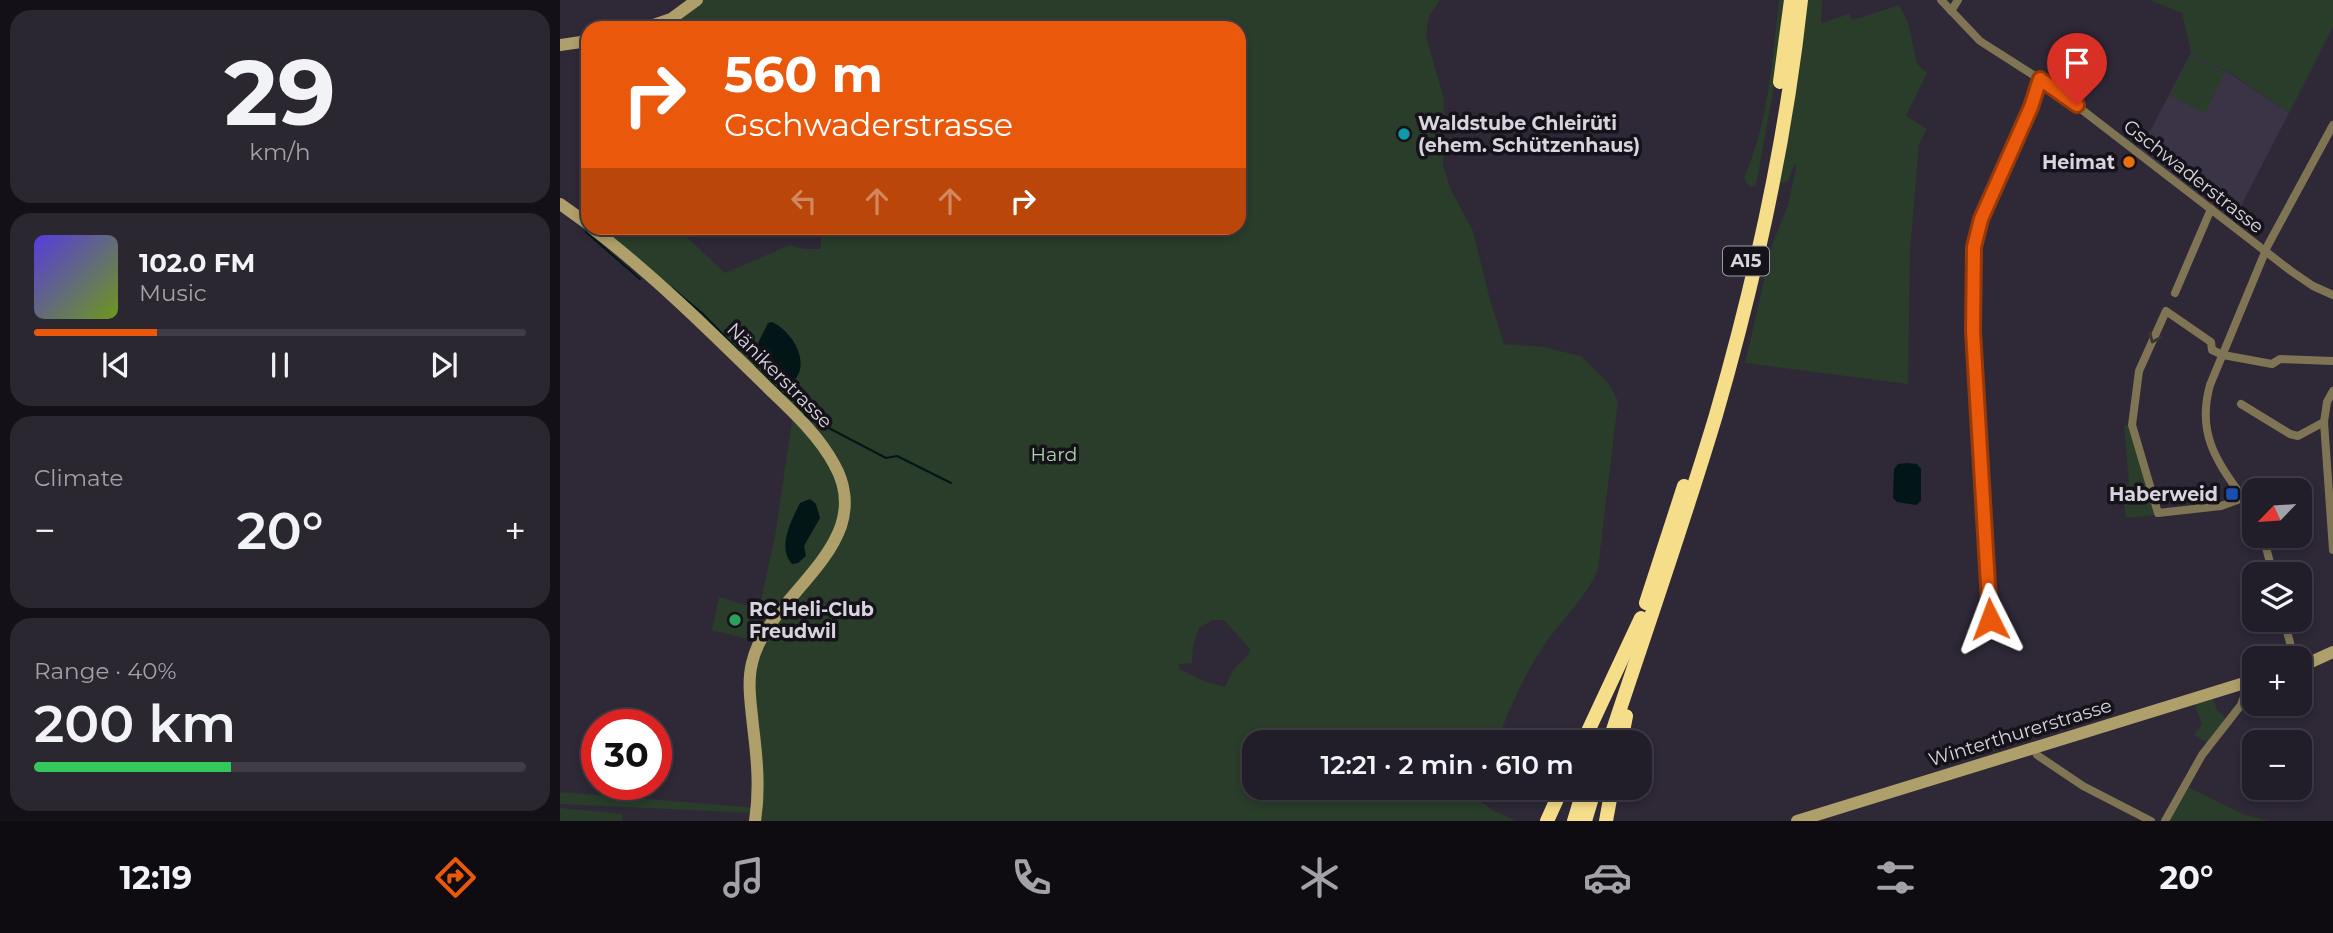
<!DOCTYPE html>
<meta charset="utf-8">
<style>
:root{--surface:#221e29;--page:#2a2731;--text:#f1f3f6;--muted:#a2a2a8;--line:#3f3c46;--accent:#ea580c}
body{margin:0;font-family:Montserrat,sans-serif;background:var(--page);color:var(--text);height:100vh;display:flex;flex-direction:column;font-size:26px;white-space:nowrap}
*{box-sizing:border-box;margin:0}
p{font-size:23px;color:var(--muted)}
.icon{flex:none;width:38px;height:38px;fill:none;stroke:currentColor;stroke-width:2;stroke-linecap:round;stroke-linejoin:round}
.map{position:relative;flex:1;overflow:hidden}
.side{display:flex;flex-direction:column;gap:10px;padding:10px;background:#131017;width:560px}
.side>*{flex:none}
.hud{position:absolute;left:21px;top:21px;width:665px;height:214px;border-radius:21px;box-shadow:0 4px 10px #0003,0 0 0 2px var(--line);background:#ea580c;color:#fff;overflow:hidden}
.needle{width:46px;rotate:245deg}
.buttons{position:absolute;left:1682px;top:478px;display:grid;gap:14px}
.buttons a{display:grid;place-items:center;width:70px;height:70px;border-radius:14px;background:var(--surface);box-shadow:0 4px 10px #0003,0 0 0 2px var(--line);font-size:35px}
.speed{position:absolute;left:21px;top:709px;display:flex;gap:14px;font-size:35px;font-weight:700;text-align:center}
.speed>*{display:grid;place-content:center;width:91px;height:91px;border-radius:50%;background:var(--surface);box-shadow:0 4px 10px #0003,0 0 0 2px var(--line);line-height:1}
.speed .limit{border:10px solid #d22;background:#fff;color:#111}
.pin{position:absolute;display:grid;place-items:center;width:60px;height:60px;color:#fff;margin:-72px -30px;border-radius:50% 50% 50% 0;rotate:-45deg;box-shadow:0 0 7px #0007}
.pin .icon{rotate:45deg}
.me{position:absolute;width:77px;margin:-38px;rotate:357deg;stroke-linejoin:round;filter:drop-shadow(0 0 5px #0008)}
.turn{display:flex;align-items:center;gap:24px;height:147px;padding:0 28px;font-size:32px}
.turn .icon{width:91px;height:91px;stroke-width:2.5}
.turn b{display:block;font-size:49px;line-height:60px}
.lanes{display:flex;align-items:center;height:66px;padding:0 28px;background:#0003;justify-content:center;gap:35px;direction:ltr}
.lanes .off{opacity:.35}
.big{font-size:52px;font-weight:600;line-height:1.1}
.side .card{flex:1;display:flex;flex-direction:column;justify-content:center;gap:10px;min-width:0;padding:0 24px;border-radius:21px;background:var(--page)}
.side .dial{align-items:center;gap:0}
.dial b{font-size:91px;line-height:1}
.song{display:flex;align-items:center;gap:21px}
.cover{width:84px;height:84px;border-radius:10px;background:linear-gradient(135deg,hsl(250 70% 55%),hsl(80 70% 35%))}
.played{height:7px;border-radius:4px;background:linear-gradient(90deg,var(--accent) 25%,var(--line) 25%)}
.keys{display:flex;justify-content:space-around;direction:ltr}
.heat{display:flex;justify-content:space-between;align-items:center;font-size:38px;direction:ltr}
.charge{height:10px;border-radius:5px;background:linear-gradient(90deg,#34c759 40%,var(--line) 0)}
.trip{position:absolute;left:682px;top:730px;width:410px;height:70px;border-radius:21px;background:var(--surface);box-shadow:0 4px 10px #0003,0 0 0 2px var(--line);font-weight:600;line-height:70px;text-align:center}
.dock{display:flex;height:112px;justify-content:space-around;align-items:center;background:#0e0c10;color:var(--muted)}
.dock .icon{width:49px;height:49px}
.dock .current{color:var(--accent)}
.dock b{font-size:32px;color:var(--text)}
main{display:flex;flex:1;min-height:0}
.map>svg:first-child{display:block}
.built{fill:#3b3346}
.green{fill:#293d2a;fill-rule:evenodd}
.water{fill:#021617}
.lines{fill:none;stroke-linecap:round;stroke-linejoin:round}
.stream{stroke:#021617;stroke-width:2}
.street{stroke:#7f7555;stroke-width:8}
.secondary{stroke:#af9f6a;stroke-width:12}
.highway{stroke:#f5dd89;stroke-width:14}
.oneway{stroke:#3a352e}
.route-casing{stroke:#983908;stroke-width:18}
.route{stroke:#ea580c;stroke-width:12}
.culture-dot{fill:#0f9aa8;stroke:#151219;stroke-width:2.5}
.food-dot{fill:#e8710a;stroke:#151219;stroke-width:2.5}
.transit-dot{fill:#1a4fb4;stroke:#151219;stroke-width:2.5}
.leisure-dot{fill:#2e9e5b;stroke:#151219;stroke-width:2.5}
.labels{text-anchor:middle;stroke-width:7;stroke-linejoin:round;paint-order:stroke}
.shield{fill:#151219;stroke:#9e9aa3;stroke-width:2}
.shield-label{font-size:18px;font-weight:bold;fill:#d8d4de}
.poi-label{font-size:19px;font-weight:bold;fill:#d8d4de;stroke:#151219;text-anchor:start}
.street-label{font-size:19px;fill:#d8d4de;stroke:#151219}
.park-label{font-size:19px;fill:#a8d5a9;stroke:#151219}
</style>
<main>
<section class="side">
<div class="card dial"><b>29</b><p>km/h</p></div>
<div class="card">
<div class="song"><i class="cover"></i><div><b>102.0 FM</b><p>Music</p></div></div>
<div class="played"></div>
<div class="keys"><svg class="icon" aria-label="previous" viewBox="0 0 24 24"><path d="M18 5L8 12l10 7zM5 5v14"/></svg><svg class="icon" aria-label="pause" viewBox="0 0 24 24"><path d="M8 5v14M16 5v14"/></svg><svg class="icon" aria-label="next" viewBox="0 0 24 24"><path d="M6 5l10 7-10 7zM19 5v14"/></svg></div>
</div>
<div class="card"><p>Climate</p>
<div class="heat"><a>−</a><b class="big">20°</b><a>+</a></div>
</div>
<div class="card"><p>Range · 40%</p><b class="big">200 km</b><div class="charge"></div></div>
</section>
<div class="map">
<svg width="1773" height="821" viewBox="0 0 1773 821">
<rect width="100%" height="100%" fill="#2e2837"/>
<!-- built -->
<path class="built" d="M1631,53L1671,74L1729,113L1671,225L1578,154Z"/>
<!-- green -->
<g class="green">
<path d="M137,0H880L869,16L866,36L884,99L883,165L890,188L913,231L930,300L944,344L983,347L1021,356L1049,384L1058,401L1038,569C1027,597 1002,619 985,644C964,675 950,707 937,742H695V788H920L914,797L934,811L956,821H195V813L0,804V792L197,808L190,696L199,642L152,630L159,597L199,609L215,536L233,414L32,228H117L165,273L230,245L244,249H261V240L264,228H679V28H112L111,19ZM653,620H664L690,649L689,654L673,670L665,687L644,681L619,669V664L632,663L633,645L639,628Z"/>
<path d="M1219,0H1225L1212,98L1196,185L1191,187L1187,184L1184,177C1209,123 1212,59 1219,0Z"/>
<path d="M1246,0H1262L1261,23L1289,14L1293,20L1339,5L1348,22L1357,64L1367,73L1346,116L1367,129L1359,144L1350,251L1348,384L1185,363L1212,245L1228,205L1236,168L1235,163L1228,181L1218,184Z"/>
<path d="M1590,0H1773V27L1729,113L1672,74L1631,53L1622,13Z"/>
<path d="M1631,55L1665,72L1645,113L1610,96Z"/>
<path d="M1564,425H1572L1595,515L1566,518L1561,485L1569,484Z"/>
<path d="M1651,692L1657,710L1669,722L1650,744L1634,735L1642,724L1632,698Z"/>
<path d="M1624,785L1685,815L1710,821H1605Z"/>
<path d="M0,808L62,814V821H0Z"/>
</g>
<!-- water -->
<g class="water">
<path d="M212,322C234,332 254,368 229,385L196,354V347L208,323Z"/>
<path d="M1347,463L1357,464L1361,469V501L1356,505L1337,502L1333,498L1334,469L1338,464Z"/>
<path d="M250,499L256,504L260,518L244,546L246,556L238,563L232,564C217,547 231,521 240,503Z"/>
</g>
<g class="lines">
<!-- stream -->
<g class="stream">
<path d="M26,232L80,279"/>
<path d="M112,288L143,314L179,351"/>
<path d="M195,367L224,395"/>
<path d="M244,415L326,458L337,456L391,483"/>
</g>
<!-- street -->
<g class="street">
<path d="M1381,0L1420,41L1495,89L1731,271L1753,286L1773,295"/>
<path d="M1391,11L1398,0"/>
<path d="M1615,293L1651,209"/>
<path d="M1773,391L1767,402L1764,422L1773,550"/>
<path d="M1681,404L1730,434L1738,436L1764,422"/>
<path d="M1683,498L1661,506L1598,513L1572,425L1579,371L1606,311L1651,342L1652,350L1663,355L1712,364L1720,359L1773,361"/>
<path d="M1694,514C1665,470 1634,442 1650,385L1708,245L1773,125"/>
<path d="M1703,536L1713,574"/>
<path d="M1430,619L1413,331L1414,247L1421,219L1469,111L1480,79"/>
<path d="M1724,620L1734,658"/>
<path d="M1475,748L1477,755L1523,786L1591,821"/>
<path d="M1605,821L1642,755L1681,705L1690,681"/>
</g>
<!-- secondary -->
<g class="secondary">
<path d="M85,28L111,19L137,0"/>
<path d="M0,45L28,41"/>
<path d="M0,204L28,224"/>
<path d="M32,228C92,274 147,328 201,381C227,407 257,432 274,464C285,483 288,505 281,526C264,575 203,613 192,663C187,683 191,705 193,726C197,758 200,789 195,821"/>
<path d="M1740,667L1773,652"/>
<path d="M1237,821L1694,680"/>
</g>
<!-- highway -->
<g class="highway">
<path d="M1220,82L1231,0"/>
<path d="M1086,603L1124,486"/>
<path d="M1023,742L1081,618"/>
<path d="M1049,742C1085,633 1123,525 1156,415C1195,280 1226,140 1241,0"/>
<path d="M1061,742L1066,716"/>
<path d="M987,821L1002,788"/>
<path d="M1014,821L1024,788"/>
<path d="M1025,821L1035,788"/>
<path d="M1046,821L1052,788"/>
</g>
</g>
<!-- one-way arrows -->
<defs><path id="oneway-chevron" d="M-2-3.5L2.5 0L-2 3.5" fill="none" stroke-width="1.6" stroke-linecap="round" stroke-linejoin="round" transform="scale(1.75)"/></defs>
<use class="oneway" href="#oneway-chevron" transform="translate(1594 338) rotate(114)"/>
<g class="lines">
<defs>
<path id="route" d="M1430,619L1413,331L1414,247L1421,219L1471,107L1480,79L1517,105"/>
</defs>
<!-- route casing -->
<use href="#route" class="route-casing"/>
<!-- route -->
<use href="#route" class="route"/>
</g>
<!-- markers -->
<circle class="culture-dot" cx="844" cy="134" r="7"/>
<circle class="food-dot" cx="1569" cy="162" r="7"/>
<rect class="transit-dot" x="1665" y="487" width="14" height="14" rx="3.5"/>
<circle class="leisure-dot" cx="175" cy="620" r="7"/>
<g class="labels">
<!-- shield labels -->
<rect class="shield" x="1163" y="246.5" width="46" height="29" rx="5"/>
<g class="shield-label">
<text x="1186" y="267">A15</text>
</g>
<!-- poi labels -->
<g class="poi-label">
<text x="858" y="130">Waldstube Chleirüti<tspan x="858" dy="22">(ehem. Schützenhaus)</tspan></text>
<text x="1555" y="169" text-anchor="end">Heimat</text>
<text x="1658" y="501" text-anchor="end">Haberweid</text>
<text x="189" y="616">RC Heli-Club<tspan x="189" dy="22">Freudwil</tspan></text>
</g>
<!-- street labels -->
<g class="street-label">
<text transform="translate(1634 176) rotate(38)" y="7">Gschwaderstrasse</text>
<text transform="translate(220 375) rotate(45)" y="7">Nänikerstrasse</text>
<text transform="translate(1460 732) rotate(-17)" y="7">Winterthurerstrasse</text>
</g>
<!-- park labels -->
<g class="park-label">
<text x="494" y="461">Hard</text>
</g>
</g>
</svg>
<div class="buttons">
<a><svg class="needle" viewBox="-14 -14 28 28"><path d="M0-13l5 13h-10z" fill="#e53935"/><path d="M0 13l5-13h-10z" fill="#a2a2a8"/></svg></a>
<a><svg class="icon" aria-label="layers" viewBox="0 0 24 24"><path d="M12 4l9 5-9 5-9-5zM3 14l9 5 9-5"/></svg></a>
<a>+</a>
<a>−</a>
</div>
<div class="speed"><div class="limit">30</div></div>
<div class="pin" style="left:1517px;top:105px;background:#d93025"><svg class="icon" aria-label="arrive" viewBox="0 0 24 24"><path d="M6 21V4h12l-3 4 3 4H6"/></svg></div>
<svg class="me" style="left:1430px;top:619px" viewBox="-20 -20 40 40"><path d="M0-17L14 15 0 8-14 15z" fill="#ea580c" stroke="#fff" stroke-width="4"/></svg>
<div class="trip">12:21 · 2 min · 610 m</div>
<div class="hud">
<div class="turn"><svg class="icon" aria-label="right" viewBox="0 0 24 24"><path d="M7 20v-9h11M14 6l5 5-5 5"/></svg><div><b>560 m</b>Gschwaderstrasse</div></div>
<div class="lanes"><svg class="icon off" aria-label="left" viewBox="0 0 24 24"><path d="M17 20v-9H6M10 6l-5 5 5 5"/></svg><svg class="icon off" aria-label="ahead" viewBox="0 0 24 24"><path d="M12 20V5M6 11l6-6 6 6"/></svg><svg class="icon off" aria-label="ahead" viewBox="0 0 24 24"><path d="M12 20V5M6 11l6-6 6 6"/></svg><svg class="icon" aria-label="right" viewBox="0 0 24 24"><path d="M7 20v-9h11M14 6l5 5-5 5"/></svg></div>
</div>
</div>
</main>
<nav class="dock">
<b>12:19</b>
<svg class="icon current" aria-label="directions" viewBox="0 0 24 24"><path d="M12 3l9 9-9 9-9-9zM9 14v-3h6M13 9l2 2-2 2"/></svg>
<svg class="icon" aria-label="music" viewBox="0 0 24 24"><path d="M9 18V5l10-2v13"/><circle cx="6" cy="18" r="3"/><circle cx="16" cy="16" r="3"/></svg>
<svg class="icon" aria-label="phone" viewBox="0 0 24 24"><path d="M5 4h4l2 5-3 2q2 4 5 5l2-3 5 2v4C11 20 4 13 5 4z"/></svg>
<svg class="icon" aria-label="climate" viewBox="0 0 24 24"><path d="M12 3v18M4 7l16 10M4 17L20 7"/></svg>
<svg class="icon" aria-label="car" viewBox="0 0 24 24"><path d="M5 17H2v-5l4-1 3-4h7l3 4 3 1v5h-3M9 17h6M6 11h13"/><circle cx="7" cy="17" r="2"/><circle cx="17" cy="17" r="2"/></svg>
<svg class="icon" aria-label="filters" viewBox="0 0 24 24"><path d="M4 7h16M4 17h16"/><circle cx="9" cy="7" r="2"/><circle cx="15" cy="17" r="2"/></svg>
<b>20°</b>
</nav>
